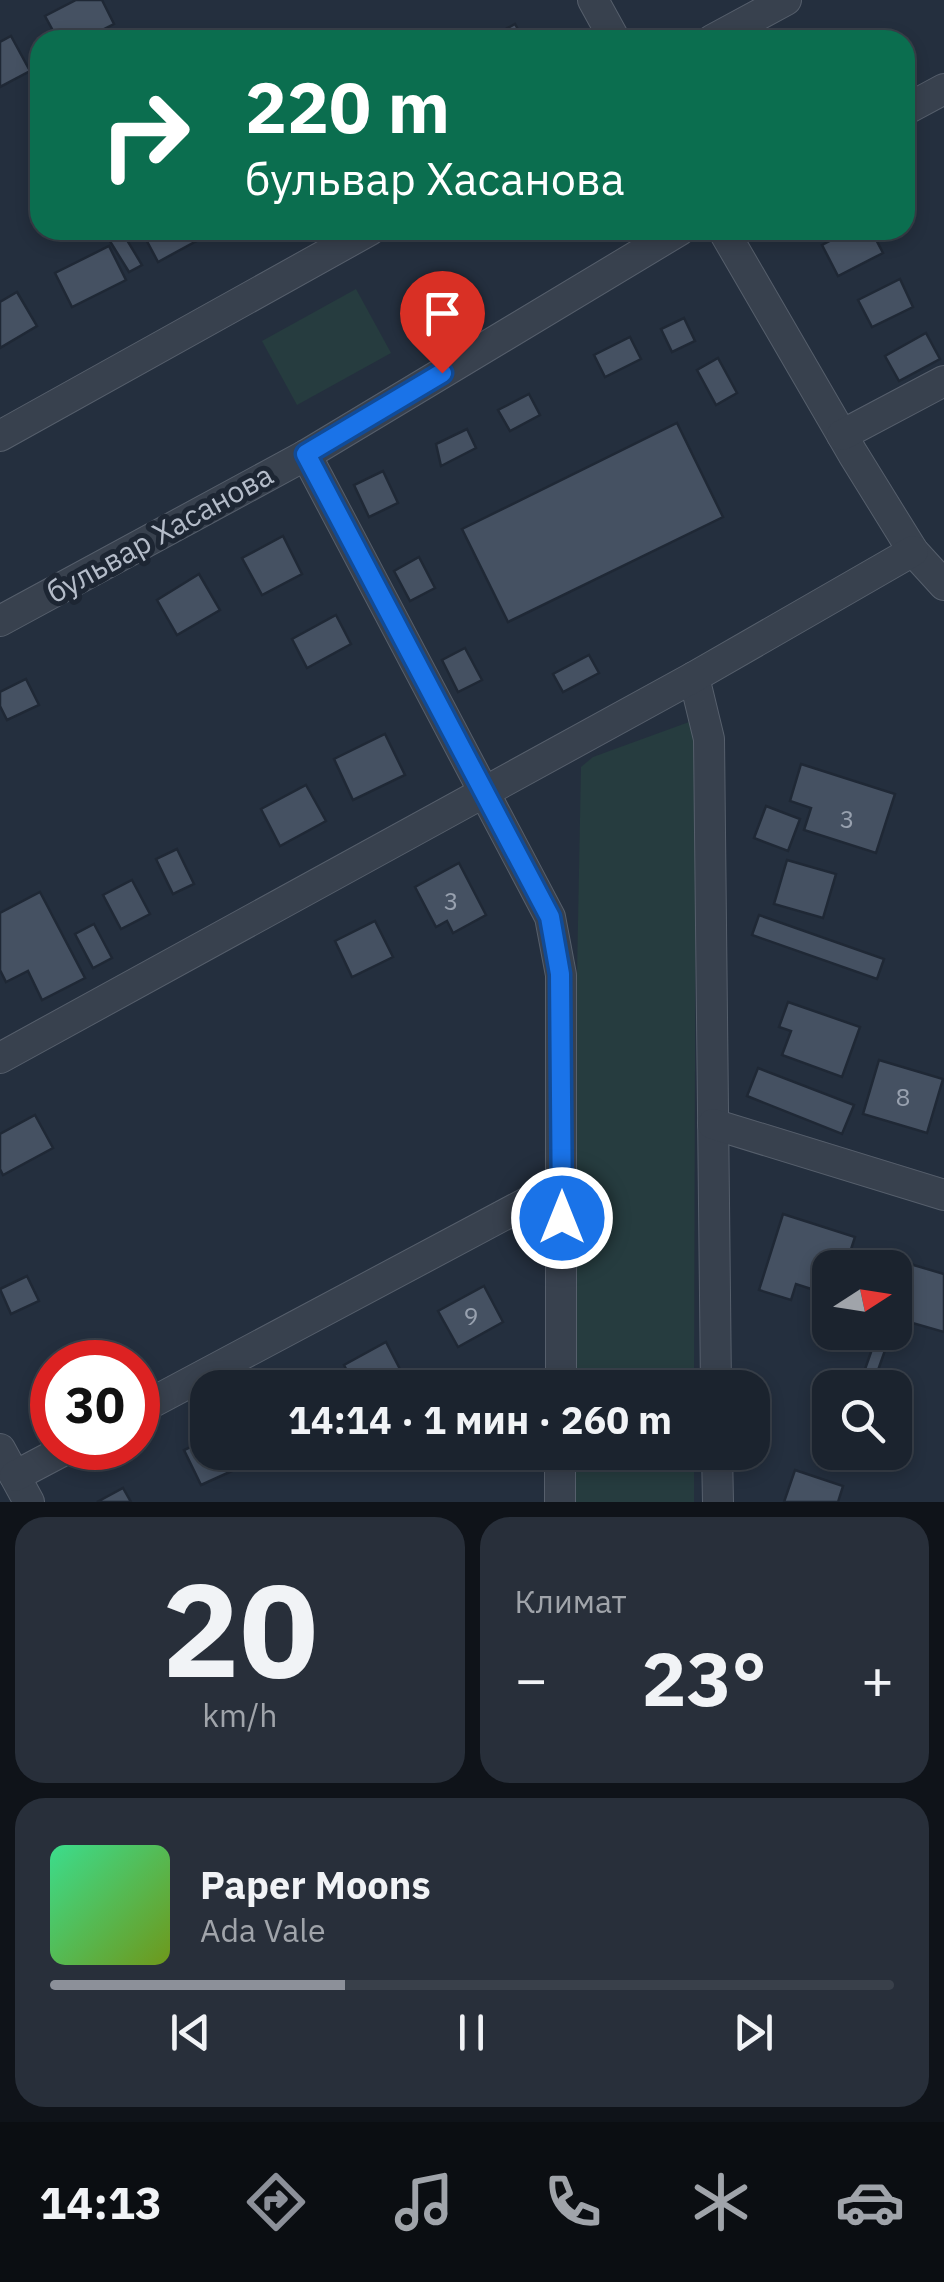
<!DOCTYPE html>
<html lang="ru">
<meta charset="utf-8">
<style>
:root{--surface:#1b232e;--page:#282f3a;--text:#f1f3f6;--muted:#a0a4aa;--line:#39404a;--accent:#8c9099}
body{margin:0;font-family:"IBM Plex Sans",sans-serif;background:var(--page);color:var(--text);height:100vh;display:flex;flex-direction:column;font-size:38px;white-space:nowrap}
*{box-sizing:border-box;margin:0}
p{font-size:32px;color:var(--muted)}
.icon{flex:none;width:55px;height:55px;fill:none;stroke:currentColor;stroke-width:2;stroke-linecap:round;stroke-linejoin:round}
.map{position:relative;height:1502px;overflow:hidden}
.details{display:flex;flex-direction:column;gap:15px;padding:15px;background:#0f1319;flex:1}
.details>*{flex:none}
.hud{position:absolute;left:30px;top:30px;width:885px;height:210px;border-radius:30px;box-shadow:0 5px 15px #0003,0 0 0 2px var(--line);background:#0b6e4f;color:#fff;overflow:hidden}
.needle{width:65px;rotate:78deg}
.controls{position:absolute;left:812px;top:1250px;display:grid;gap:20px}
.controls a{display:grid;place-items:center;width:100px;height:100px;border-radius:20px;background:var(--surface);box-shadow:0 5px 15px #0003,0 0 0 2px var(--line);font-size:50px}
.speed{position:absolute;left:30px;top:1340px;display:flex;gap:20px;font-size:50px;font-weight:700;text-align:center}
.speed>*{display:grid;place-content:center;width:130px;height:130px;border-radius:50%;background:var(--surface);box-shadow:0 5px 15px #0003,0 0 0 2px var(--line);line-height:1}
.speed .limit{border:15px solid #d22;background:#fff;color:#111}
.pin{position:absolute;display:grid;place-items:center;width:85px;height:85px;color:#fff;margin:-102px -42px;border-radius:50% 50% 50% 0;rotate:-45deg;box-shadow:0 0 10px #0007}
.pin .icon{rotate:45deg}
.me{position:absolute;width:110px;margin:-55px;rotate:0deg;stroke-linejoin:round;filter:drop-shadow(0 0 8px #0008)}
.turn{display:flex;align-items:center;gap:35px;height:210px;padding:0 50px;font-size:45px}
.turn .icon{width:130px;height:130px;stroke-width:2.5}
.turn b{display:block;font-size:70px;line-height:85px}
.big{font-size:75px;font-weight:700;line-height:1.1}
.details .widget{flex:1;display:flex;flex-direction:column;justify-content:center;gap:15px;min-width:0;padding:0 35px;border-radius:30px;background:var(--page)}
.details .dial{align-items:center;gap:0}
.dial b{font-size:130px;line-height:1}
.song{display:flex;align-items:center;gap:30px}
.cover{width:120px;height:120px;border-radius:15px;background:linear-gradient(135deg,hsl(150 70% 55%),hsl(80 70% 35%))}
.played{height:10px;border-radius:5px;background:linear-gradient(90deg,var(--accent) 35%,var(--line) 35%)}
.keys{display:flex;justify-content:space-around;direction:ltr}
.heat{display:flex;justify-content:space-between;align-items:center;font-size:55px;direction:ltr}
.details .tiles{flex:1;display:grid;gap:15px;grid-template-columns:1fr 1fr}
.widget:last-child{grid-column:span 2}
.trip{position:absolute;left:190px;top:1370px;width:580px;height:100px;border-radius:30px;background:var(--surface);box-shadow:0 5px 15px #0003,0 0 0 2px var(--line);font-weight:700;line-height:100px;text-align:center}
.menu{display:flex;height:160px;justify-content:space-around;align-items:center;background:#0b0e12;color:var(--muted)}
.menu .icon{width:70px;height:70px}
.menu .current{color:var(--accent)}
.menu b{font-size:45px;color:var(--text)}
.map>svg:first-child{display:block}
.green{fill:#263c3f}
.building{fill:#455162;stroke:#1f2835;stroke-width:2.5}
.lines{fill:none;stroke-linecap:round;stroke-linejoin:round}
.minor-casing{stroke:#565f6c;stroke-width:32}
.minor{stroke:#38414e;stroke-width:30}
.route-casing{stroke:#114b97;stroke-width:25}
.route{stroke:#1a73e8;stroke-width:18}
.labels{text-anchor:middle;stroke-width:10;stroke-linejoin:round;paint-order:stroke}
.number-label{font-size:25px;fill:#98a1af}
.street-label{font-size:30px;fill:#b4bcc9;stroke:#1d2633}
</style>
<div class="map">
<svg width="944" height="1502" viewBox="0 0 944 1502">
<rect width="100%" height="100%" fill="#242f3e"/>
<!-- green -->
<g class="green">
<path d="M356,289L391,353L297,405L262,341Z"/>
<path d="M689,722L696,738L694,1387L569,1388L581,767L593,757Z"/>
<path d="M568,1453H694V1502H567Z"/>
</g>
<!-- building -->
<g class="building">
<path d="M76,0H102L114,24L82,40H58L45,16Z"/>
<path d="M515,24L524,40H486Z"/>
<path d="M11,36L30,71L0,87V42Z"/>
<path d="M103,230H121L142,265L129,272Z"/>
<path d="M141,230H212L213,232L158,262Z"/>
<path d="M851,230H871L883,253L838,276L822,245Z"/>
<path d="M109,246L126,280L72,307L55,273Z"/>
<path d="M900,279L913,307L872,327L858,300Z"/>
<path d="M17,292L37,326L0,348V302Z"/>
<path d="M684,318L695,341L672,352L661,329Z"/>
<path d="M926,333L940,359L899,381L885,356Z"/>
<path d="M630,337L641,359L605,377L594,355Z"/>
<path d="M718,358L737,393L716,405L697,370Z"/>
<path d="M529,394L540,415L510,431L498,410Z"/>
<path d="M677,423L723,517L508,622L462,529Z"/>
<path d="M467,429L476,448L441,466L436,444Z"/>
<path d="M383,471L398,503L369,517L354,485Z"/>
<path d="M283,536L302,574L262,595L242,558Z"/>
<path d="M419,557L435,588L410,601L394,571Z"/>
<path d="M199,574L220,610L177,635L157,600Z"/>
<path d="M336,615L351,644L307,668L292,639Z"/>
<path d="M465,648L482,680L458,692L442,660Z"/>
<path d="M589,655L599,673L563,692L553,674Z"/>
<path d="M26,679L39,705L7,720L0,706V692Z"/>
<path d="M385,734L405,775L353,800L334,759Z"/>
<path d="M801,764L895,794L876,853L804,830L811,808L790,801Z"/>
<path d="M306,785L326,821L280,846L261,809Z"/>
<path d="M766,806L800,819L788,851L754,838Z"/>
<path d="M177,849L194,884L173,894L156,859Z"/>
<path d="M787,860L836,874L823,918L774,904Z"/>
<path d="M459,863L486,915L453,933L447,921L436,927L415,887Z"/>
<path d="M132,880L150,914L121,929L103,895Z"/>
<path d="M40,892L85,978L42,1000L28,971L6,982L0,970V913Z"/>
<path d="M759,915L884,959L877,979L752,935Z"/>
<path d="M375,921L393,957L352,977L335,941Z"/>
<path d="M94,924L112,958L93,968L75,934Z"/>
<path d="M788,1002L860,1027L842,1077L782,1055L791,1031L779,1027Z"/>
<path d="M879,1060L943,1079L927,1133L863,1114Z"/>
<path d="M758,1068L854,1105L842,1134L747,1096Z"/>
<path d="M35,1115L53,1148L3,1175L0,1169V1134Z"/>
<path d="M783,1214L855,1237L845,1268H830V1295L796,1284L791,1300L759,1290Z"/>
<path d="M900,1261L944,1274V1332L895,1318V1279Z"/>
<path d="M27,1276L39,1301L11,1314L0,1289Z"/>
<path d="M484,1286L503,1322L458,1347L438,1311Z"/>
<path d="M877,1335L889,1339L876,1376L864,1372Z"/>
<path d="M386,1342L403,1375L380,1388H356L344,1365Z"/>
<path d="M208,1439V1452H237L243,1466L201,1485L184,1450Z"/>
<path d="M795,1470L843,1486L838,1502H784Z"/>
<path d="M123,1488L131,1502H97Z"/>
</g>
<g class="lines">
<defs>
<g id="minor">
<path d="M593,0L615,40"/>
<path d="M712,40L786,0"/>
<path d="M905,110L944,89"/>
<path d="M723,230L853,454L913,551L944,585"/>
<path d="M842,435L944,381"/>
<path d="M0,436L370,230"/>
<path d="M306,455L550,917L561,975V1388"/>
<path d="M0,621L306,455L680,230"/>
<path d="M694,677L709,739L716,1388"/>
<path d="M0,1058L694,677L913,551"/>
<path d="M713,1124L944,1195"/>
<path d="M138,1410L562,1184"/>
<path d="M0,1449L29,1502"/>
<path d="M717,1452L718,1502"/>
<path d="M15,1476L68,1448"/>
<path d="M560,1502V1452"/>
</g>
</defs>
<!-- minor casing -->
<use href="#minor" class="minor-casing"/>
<!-- minor -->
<use href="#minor" class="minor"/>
</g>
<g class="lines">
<defs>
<path id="route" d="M442,373L306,454L550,917L560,974L562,1218"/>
</defs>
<!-- route casing -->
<use href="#route" class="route-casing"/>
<!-- route -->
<use href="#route" class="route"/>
</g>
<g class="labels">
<!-- number labels -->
<g class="number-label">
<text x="847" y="828">3</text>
<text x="451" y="910">3</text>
<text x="903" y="1106">8</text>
<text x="471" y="1325">9</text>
</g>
<!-- street labels -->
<g class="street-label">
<text transform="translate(160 534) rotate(-29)" y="10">бульвар Хасанова</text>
</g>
</g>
</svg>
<div class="controls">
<a><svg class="needle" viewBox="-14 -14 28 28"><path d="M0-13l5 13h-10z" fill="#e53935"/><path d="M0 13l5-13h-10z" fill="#a0a4aa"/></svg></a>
<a><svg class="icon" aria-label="search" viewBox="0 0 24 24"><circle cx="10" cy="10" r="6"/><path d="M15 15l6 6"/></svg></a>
</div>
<div class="speed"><div class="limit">30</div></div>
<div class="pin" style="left:442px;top:373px;background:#d93025"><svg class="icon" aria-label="arrive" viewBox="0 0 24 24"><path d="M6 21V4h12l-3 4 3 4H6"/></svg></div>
<svg class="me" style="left:562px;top:1218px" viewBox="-20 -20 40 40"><circle r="17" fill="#1a73e8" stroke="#fff" stroke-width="3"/><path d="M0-11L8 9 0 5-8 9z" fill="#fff"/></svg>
<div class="trip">14:14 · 1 мин · 260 m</div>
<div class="hud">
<div class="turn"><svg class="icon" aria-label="right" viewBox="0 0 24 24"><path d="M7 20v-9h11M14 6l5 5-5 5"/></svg><div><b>220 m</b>бульвар Хасанова</div></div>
</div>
</div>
<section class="details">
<div class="tiles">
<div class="widget dial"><b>20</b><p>km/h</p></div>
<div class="widget"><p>Климат</p>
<div class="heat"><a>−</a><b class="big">23°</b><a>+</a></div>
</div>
<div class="widget">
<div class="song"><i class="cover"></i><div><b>Paper Moons</b><p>Ada Vale</p></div></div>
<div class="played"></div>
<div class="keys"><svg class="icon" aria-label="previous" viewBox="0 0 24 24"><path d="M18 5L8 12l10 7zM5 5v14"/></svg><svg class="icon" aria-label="pause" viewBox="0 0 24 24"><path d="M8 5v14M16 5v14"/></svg><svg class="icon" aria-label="next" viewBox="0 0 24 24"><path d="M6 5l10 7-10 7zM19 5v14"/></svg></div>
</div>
</div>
</section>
<nav class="menu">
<b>14:13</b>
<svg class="icon current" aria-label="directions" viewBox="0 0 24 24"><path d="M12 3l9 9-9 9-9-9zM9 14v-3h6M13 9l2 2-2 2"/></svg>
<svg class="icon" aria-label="music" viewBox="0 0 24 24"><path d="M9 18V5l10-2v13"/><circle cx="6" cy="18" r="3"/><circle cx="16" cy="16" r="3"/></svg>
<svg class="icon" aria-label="phone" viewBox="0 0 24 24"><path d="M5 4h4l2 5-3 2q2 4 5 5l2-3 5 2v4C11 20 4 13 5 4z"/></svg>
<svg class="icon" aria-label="climate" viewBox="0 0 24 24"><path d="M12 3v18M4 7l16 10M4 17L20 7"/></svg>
<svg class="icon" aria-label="car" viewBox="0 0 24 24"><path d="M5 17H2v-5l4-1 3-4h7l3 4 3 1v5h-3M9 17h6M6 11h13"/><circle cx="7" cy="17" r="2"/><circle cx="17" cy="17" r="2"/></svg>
</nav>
